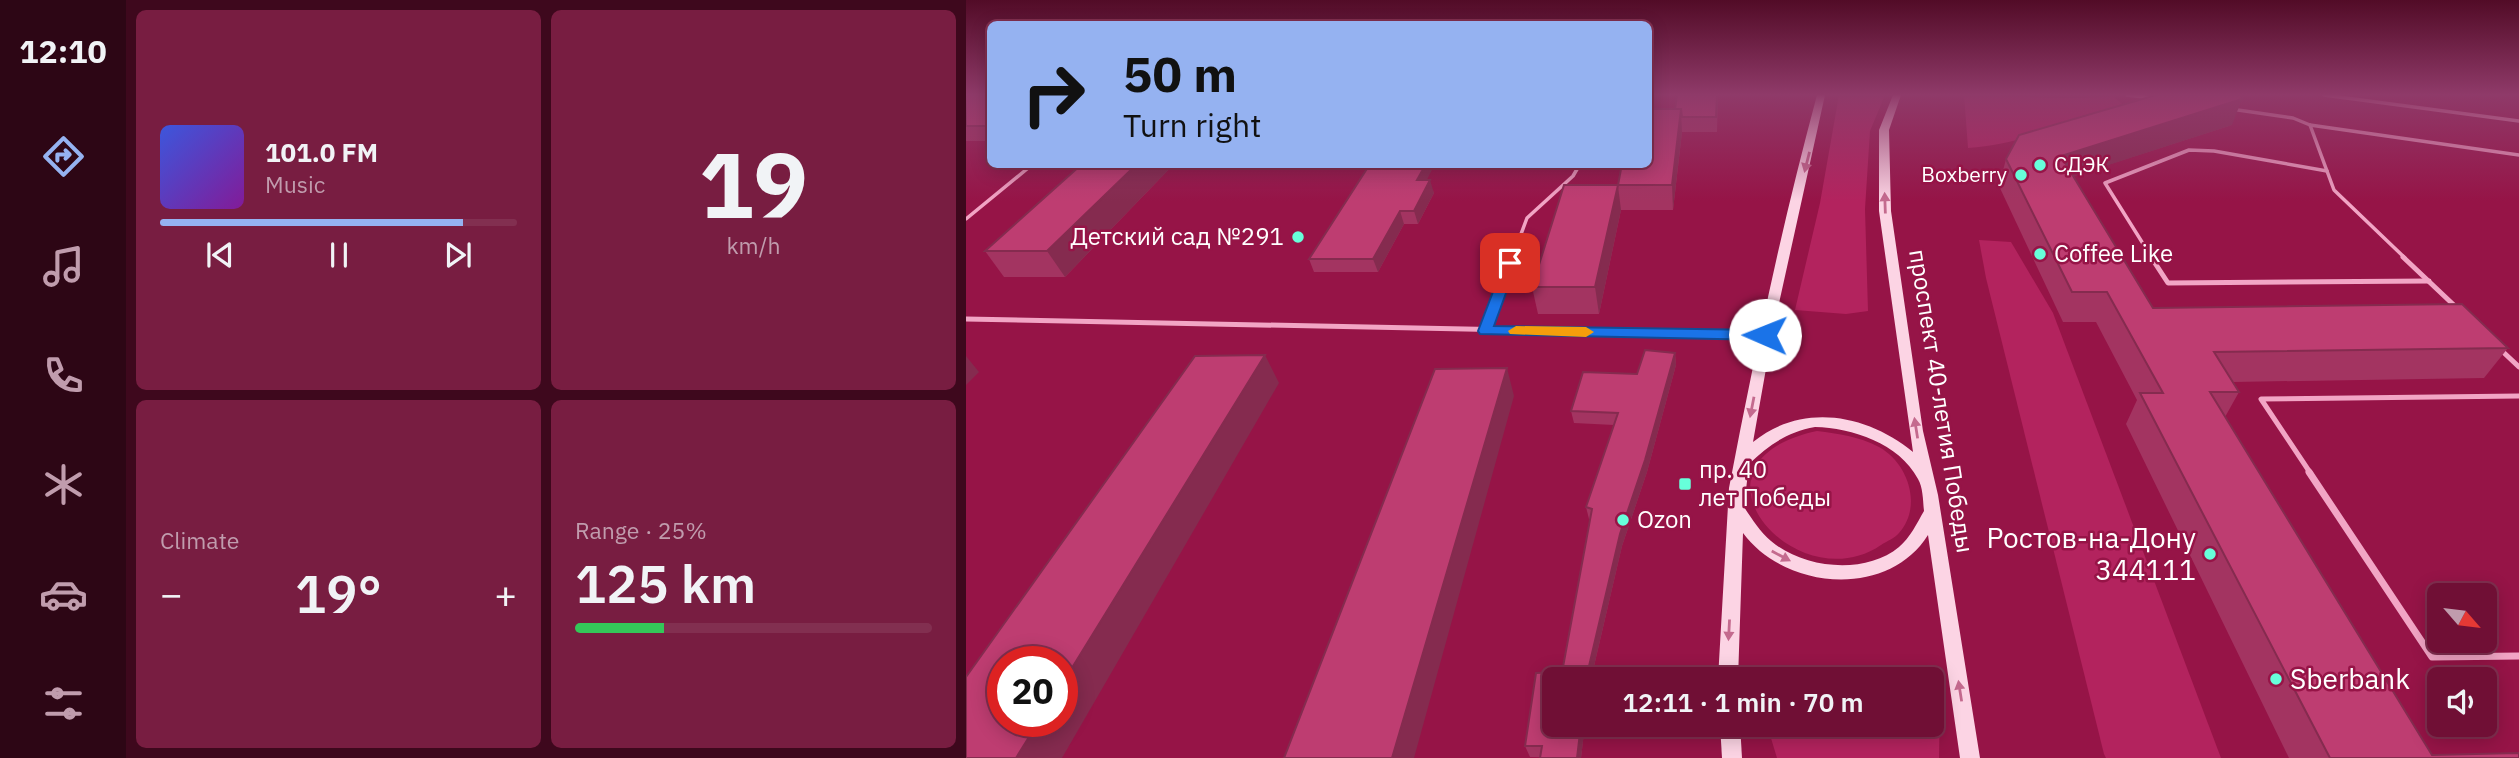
<!DOCTYPE html>
<meta charset="utf-8">
<style>
:root{--surface:#700f35;--page:#781d41;--text:#f1f3f6;--muted:#c09cad;--line:#822f50;--accent:#95b2f1}
body{margin:0;font-family:"IBM Plex Sans",sans-serif;background:var(--page);color:var(--text);height:100vh;display:flex;flex-direction:column;font-size:26px;white-space:nowrap}
*{box-sizing:border-box;margin:0}
p{font-size:23px;color:var(--muted)}
.icon{flex:none;width:38px;height:38px;fill:none;stroke:currentColor;stroke-width:2;stroke-linecap:round;stroke-linejoin:round}
.map{position:relative;flex:1;overflow:hidden}
.details{display:flex;flex-direction:column;gap:10px;padding:10px;background:#3e081d;width:840px}
.details>*{flex:none}
.guide{position:absolute;left:21px;top:21px;width:665px;height:147px;border-radius:10px;box-shadow:0 4px 18px #0003,0 0 0 2px var(--line);background:#95b2f1;color:#111;overflow:hidden}
.needle{width:46px;rotate:118deg}
.tools{position:absolute;left:1461px;top:583px;display:grid;gap:14px}
.tools a{display:grid;place-items:center;width:70px;height:70px;border-radius:10px;background:var(--surface);box-shadow:0 4px 18px #0003,0 0 0 2px var(--line);font-size:35px}
.speed{position:absolute;left:21px;top:646px;display:flex;gap:14px;font-size:35px;font-weight:700;text-align:center}
.speed>*{display:grid;place-content:center;width:91px;height:91px;border-radius:50%;background:var(--surface);box-shadow:0 4px 18px #0003,0 0 0 2px var(--line);line-height:1}
.speed .limit{border:10px solid #d22;background:#fff;color:#111}
.pin{position:absolute;display:grid;place-items:center;width:60px;height:60px;color:#fff;margin:-30px;border-radius:14px;box-shadow:0 4px 10px #0006}
.me{position:absolute;width:77px;margin:-38px;rotate:271deg;stroke-linejoin:round;filter:drop-shadow(0 0 5px #0008)}
.turn{display:flex;align-items:center;gap:24px;height:147px;padding:0 21px;font-size:32px}
.turn .icon{width:91px;height:91px;stroke-width:2.5}
.turn b{display:block;font-size:49px;line-height:60px}
.big{font-size:52px;font-weight:600;line-height:1.1}
.details .tile{flex:1;display:flex;flex-direction:column;justify-content:center;gap:10px;min-width:0;padding:0 24px;border-radius:10px;background:var(--page)}
.details .dial{align-items:center;gap:0}
.dial b{font-size:91px;line-height:1}
.song{display:flex;align-items:center;gap:21px}
.cover{width:84px;height:84px;border-radius:10px;background:linear-gradient(135deg,hsl(230 70% 55%),hsl(290 70% 35%))}
.played{height:7px;border-radius:4px;background:linear-gradient(90deg,var(--accent) 85%,var(--line) 85%)}
.keys{display:flex;justify-content:space-around;direction:ltr}
.heat{display:flex;justify-content:space-between;align-items:center;font-size:38px;direction:ltr}
.charge{height:10px;border-radius:5px;background:linear-gradient(90deg,#34c759 25%,var(--line) 0)}
.details .tiles{flex:1;display:grid;gap:10px;grid-template-columns:repeat(2,1fr)}
.trip{position:absolute;left:576px;top:667px;width:402px;height:70px;border-radius:10px;background:var(--surface);box-shadow:0 4px 18px #0003,0 0 0 2px var(--line);font-weight:600;line-height:70px;text-align:center}
main{display:flex;flex:1;min-height:0}
.tabs{display:flex;flex-direction:column;width:126px;justify-content:space-around;align-items:center;background:#2d0615;color:var(--muted)}
.tabs .icon{width:49px;height:49px}
.tabs .selected{color:var(--accent)}
.tabs b{font-size:32px;color:var(--text)}
.map>svg:first-child{display:block}
.green{fill:#b3235e}
.lines{fill:none;stroke-linecap:round;stroke-linejoin:round}
.lane-far2{stroke:#f2a5c5;stroke-width:3.5}
.lane-far1{stroke:#f2a5c5;stroke-width:5}
.lane{stroke:#f2a5c5;stroke-width:7}
.secondary{fill:#fcd4e4;fill-rule:evenodd}
.wall{fill:#a33461}
.shaded-wall{fill:#852b4f}
.building{fill:#be3d71;stroke:#852b4f;stroke-width:2}
.oneway{fill:#c46a8e}
.route{fill:#1a73e8;stroke:#114b97;stroke-width:2}
.slow{fill:#f59e0b}
.poi-dot{fill:#67ffda;stroke:#961447;stroke-width:2.5}
.labels{text-anchor:middle;stroke-width:5;stroke-linejoin:round;paint-order:stroke}
.far-poi-label{font-size:21px;fill:#fff;stroke:#961447;text-anchor:start}
.poi-label{font-size:24px;fill:#fff;stroke:#961447;text-anchor:start}
.street-label{font-size:24px;fill:#fff;stroke:#961447}
.near-poi-label{font-size:28px;fill:#fff;stroke:#961447;text-anchor:end}
</style>
<main>
<nav class="tabs">
<b>12:10</b>
<svg class="icon selected" aria-label="directions" viewBox="0 0 24 24"><path d="M12 3l9 9-9 9-9-9zM9 14v-3h6M13 9l2 2-2 2"/></svg>
<svg class="icon" aria-label="music" viewBox="0 0 24 24"><path d="M9 18V5l10-2v13"/><circle cx="6" cy="18" r="3"/><circle cx="16" cy="16" r="3"/></svg>
<svg class="icon" aria-label="phone" viewBox="0 0 24 24"><path d="M5 4h4l2 5-3 2q2 4 5 5l2-3 5 2v4C11 20 4 13 5 4z"/></svg>
<svg class="icon" aria-label="climate" viewBox="0 0 24 24"><path d="M12 3v18M4 7l16 10M4 17L20 7"/></svg>
<svg class="icon" aria-label="car" viewBox="0 0 24 24"><path d="M5 17H2v-5l4-1 3-4h7l3 4 3 1v5h-3M9 17h6M6 11h13"/><circle cx="7" cy="17" r="2"/><circle cx="17" cy="17" r="2"/></svg>
<svg class="icon" aria-label="filters" viewBox="0 0 24 24"><path d="M4 7h16M4 17h16"/><circle cx="9" cy="7" r="2"/><circle cx="15" cy="17" r="2"/></svg>
</nav>
<section class="details">
<div class="tiles">
<div class="tile">
<div class="song"><i class="cover"></i><div><b>101.0 FM</b><p>Music</p></div></div>
<div class="played"></div>
<div class="keys"><svg class="icon" aria-label="previous" viewBox="0 0 24 24"><path d="M18 5L8 12l10 7zM5 5v14"/></svg><svg class="icon" aria-label="pause" viewBox="0 0 24 24"><path d="M8 5v14M16 5v14"/></svg><svg class="icon" aria-label="next" viewBox="0 0 24 24"><path d="M6 5l10 7-10 7zM19 5v14"/></svg></div>
</div>
<div class="tile dial"><b>19</b><p>km/h</p></div>
<div class="tile"><p>Climate</p>
<div class="heat"><a>−</a><b class="big">19°</b><a>+</a></div>
</div>
<div class="tile"><p>Range · 25%</p><b class="big">125 km</b><div class="charge"></div></div>
</div>
</section>
<div class="map">
<svg width="1553" height="758" viewBox="0 0 1553 758">
<rect width="100%" height="100%" fill="#961447"/>
<!-- green -->
<g class="green">
<path d="M873,95H919L904,131L899,209L902,311L880,314L829,310L854,203Z"/>
<path d="M998,95C1048,95 1097,101 1147,96L1156,104C1106,122 1056,144 1002,148Z"/>
<path d="M1013,240L1045,242L1087,313L1255,758H1140L1138,754L1020,278Z"/>
<path d="M851,431C873,434 892,436 913,447C942,463 957,506 933,533C929,538 921,541 915,545C830,603 706,462 851,431Z"/>
<path d="M974,698L973,758H811L801,725L966,724V702Z"/>
</g>
<g class="lines">
<!-- lane-far2 -->
<g class="lane-far2">
<path d="M1161,95L1186,98"/>
<path d="M1358,95L1553,121"/>
<path d="M1265,109L1327,118L1344,125L1553,155"/>
<path d="M1344,125L1368,190L1439,258"/>
<path d="M0,219L67,164"/>
<path d="M546,258L561,218L607,176L614,164"/>
<path d="M1186,258L1139,183L1223,150L1248,151L1361,171"/>
</g>
<!-- lane-far1 -->
<g class="lane-far1">
<path d="M1185,257L1202,283L1463,281"/>
<path d="M1437,257L1492,309"/>
<path d="M0,319L798,335"/>
<path d="M519,330L547,257"/>
<path d="M1535,350L1553,367"/>
<path d="M1345,474L1295,399L1553,396"/>
</g>
<!-- lane -->
<path class="lane" d="M1343,472L1466,657L1553,656"/>
<!-- secondary -->
<g class="secondary">
<path d="M851,95H859L806,335L787,442C836,402 901,414 947,452L913,211V130L927,95H935L923,130L925,211L957,431L972,495L1014,758H994L962,535C922,599 819,590 777,533L772,679H752L763,488C788,357 816,225 851,95ZM849,427C886,428 933,443 952,479C957,487 957,501 958,511C951,523 944,538 933,547C899,575 838,569 805,541C794,532 786,519 778,507L783,464C803,445 821,432 849,427Z"/>
<path d="M754,724H774L776,758H756Z"/>
</g>
</g>
<!-- wall -->
<g class="wall">
<rect x="0" y="95" width="24" height="46"/>
<path d="M752,95L751,132H716L707,210H655L633,314H572L566,287L652,185L709,109Z"/>
<path d="M1266,125L1107,176L1187,308L1542,348L1518,378L1267,382L1273,392L1259,417L1466,755L1553,758H1323L1160,424L1171,400L1130,322H1097L1033,186L1040,159Z"/>
<path d="M116,164H208L99,277H38L19,251Z"/>
<path d="M461,180L468,193L452,224H438L412,272H348L343,259Z"/>
<path d="M679,350L709,353L710,365L681,472L656,546L625,679H588V724H619L615,758L564,757L559,746L570,673L598,672L597,667L624,519H623L620,507L648,425L608,423L605,411L617,372L671,374Z"/>
</g>
<!-- shaded-wall -->
<g class="shaded-wall">
<path d="M1276,99L1266,125L1087,183L1095,156Z"/>
<path d="M715,109L716,132L707,210L706,185Z"/>
<path d="M171,164H208L99,277L81,251Z"/>
<path d="M460,164H469L454,193L451,180Z"/>
<path d="M464,180L468,193L452,224L448,211Z"/>
<path d="M652,186L655,210L633,314L629,287Z"/>
<path d="M434,211L438,224L412,272L407,259Z"/>
<path d="M709,353L710,365L681,472L656,546L625,679H620L654,534Z"/>
<path d="M299,355L313,383L96,758H50L73,721H96V684Z"/>
<path d="M0,356L13,372L0,385Z"/>
<path d="M541,368L548,396L448,758H426Z"/>
<path d="M615,724H619L615,758H611Z"/>
</g>
<!-- building -->
<g class="building">
<rect x="0" y="95" width="24" height="31"/>
<path d="M711,95H751L750,117H716L715,109H709Z"/>
<path d="M1190,95H1275L1276,99L1095,156L1187,308L1496,304L1542,348L1248,352L1273,392H1244L1466,755L1553,753V758H1364L1174,393H1197L1141,292H1106L1040,159L1053,135Z"/>
<path d="M682,109H715L706,185H652L656,164H682Z"/>
<path d="M116,164H171L81,251H19Z"/>
<path d="M404,164H460L451,180H464L448,211H434L407,259H343Z"/>
<path d="M598,185H652L629,287H566Z"/>
<path d="M679,350L709,353L679,460L654,534L620,679H588V724H615L611,758H574L576,746H559L570,673L618,671L597,667L626,509L620,507L652,413L605,411L617,372L671,374Z"/>
<path d="M299,355L96,684V662H37V721H73L50,758H0V677L229,356Z"/>
<path d="M541,368L426,758H318L469,369Z"/>
</g>
<!-- one-way arrows -->
<defs><path id="oneway-solid" d="M-6-.8H1V-3.2L6.5 0L1 3.2V.8H-6Z" transform="scale(1.75)"/></defs>
<g class="oneway">
<use href="#oneway-solid" transform="translate(841 162) rotate(104)"/>
<use href="#oneway-solid" transform="translate(919 203) rotate(-92)"/>
<use href="#oneway-solid" transform="translate(786 407) rotate(101)"/>
<use href="#oneway-solid" transform="translate(950 428) rotate(-99)"/>
<use href="#oneway-solid" transform="translate(815 556) rotate(28)"/>
<use href="#oneway-solid" transform="translate(763 630) rotate(93)"/>
<use href="#oneway-solid" transform="translate(994 691) rotate(-99)"/>
</g>
<!-- sky -->
<linearGradient id="sky" x2="0" y2="1"><stop stop-color="#520b27"/><stop offset="0.47" stop-color="#8f3a69"/><stop offset="1" stop-color="#8f3a69" stop-opacity="0"/></linearGradient>
<rect width="1553" height="201" fill="url(#sky)"/>
<!-- route -->
<path class="route" d="M544,259L551,263L528,326L799,330L807,335L799,340L514,334L512,331L538,263Z"/>
<!-- slow -->
<path class="slow" d="M550,326L620,327L628,332L620,337L544,334L542,331Z"/>
<!-- markers -->
<g class="poi-dot">
<circle cx="1074" cy="165" r="7"/>
<circle cx="1055" cy="175" r="7"/>
<circle cx="332" cy="237" r="7"/>
<circle cx="1074" cy="254" r="7"/>
<rect x="712" y="477" width="14" height="14" rx="3.5"/>
<circle cx="657" cy="520" r="7"/>
<circle cx="1244" cy="554" r="7"/>
<circle cx="1310" cy="679" r="7"/>
</g>
<g class="labels">
<!-- far-poi labels -->
<g class="far-poi-label">
<text x="1088" y="172">СДЭК</text>
<text x="1041" y="182" text-anchor="end">Boxberry</text>
</g>
<!-- poi labels -->
<g class="poi-label">
<text x="318" y="245" text-anchor="end">Детский сад №291</text>
<text x="1088" y="262">Coffee Like</text>
<text x="733" y="478">пр. 40<tspan x="733" dy="28">лет Победы</tspan></text>
<text x="671" y="528">Ozon</text>
</g>
<!-- street labels -->
<g class="street-label">
<text transform="translate(975 401) rotate(81)" y="8">проспект 40-летия Победы</text>
</g>
<!-- near-poi labels -->
<g class="near-poi-label">
<text x="1230" y="548">Ростов-на-Дону<tspan x="1230" dy="32">344111</tspan></text>
<text x="1324" y="689" text-anchor="start">Sberbank</text>
</g>
</g>
</svg>
<div class="tools">
<a><svg class="needle" viewBox="-14 -14 28 28"><path d="M0-13l5 13h-10z" fill="#e53935"/><path d="M0 13l5-13h-10z" fill="#c09cad"/></svg></a>
<a><svg class="icon" aria-label="sound" viewBox="0 0 24 24"><path d="M4 9h4l5-4v14l-5-4H4zM17 9q2 3 0 6"/></svg></a>
</div>
<div class="speed"><div class="limit">20</div></div>
<div class="pin" style="left:544px;top:263px;background:#d93025"><svg class="icon" aria-label="arrive" viewBox="0 0 24 24"><path d="M6 21V4h12l-3 4 3 4H6"/></svg></div>
<svg class="me" style="left:799px;top:335px" viewBox="-20 -20 40 40"><circle r="19" fill="#fff"/><path d="M0-13L10 11 0 6-10 11z" fill="#1a73e8"/></svg>
<div class="trip">12:11 · 1 min · 70 m</div>
<div class="guide">
<div class="turn"><svg class="icon" aria-label="right" viewBox="0 0 24 24"><path d="M7 20v-9h11M14 6l5 5-5 5"/></svg><div><b>50 m</b>Turn right</div></div>
</div>
</div>
</main>
